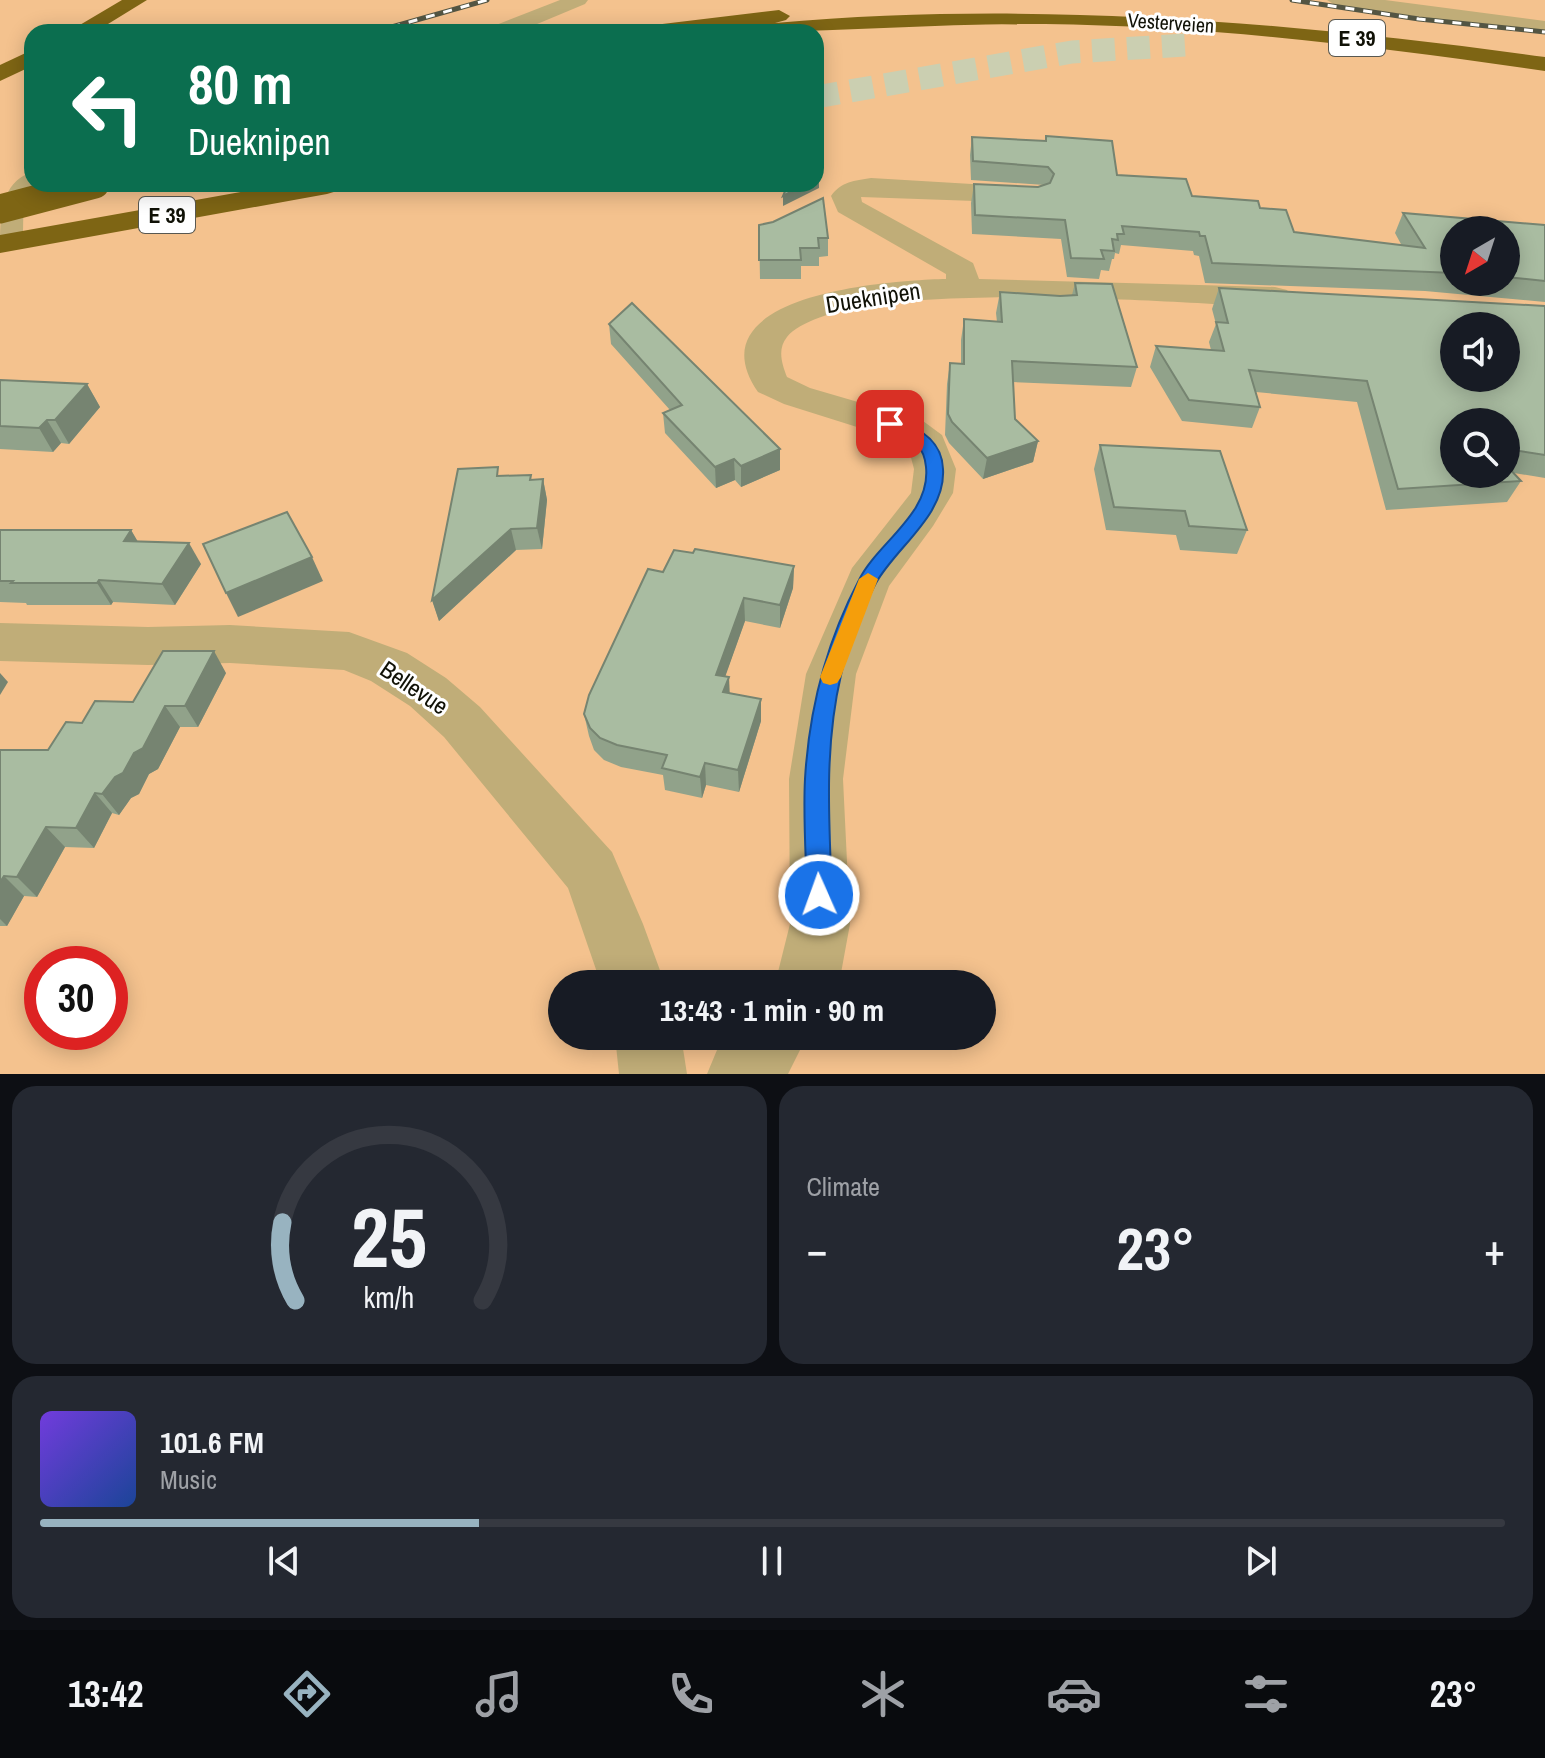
<!DOCTYPE html>
<meta charset="utf-8">
<style>
:root{--surface:#171b24;--page:#242831;--text:#f1f3f6;--muted:#9ea1a6;--line:#363941;--accent:#98b3c0}
body{margin:0;font-family:"Archivo Narrow",sans-serif;background:var(--page);color:var(--text);height:100vh;display:flex;flex-direction:column;font-size:30px;white-space:nowrap}
*{box-sizing:border-box;margin:0}
p{font-size:26px;color:var(--muted)}
.icon{flex:none;width:44px;height:44px;fill:none;stroke:currentColor;stroke-width:2;stroke-linecap:round;stroke-linejoin:round}
.map{position:relative;height:1074px;overflow:hidden}
.side{display:flex;flex-direction:column;gap:12px;padding:12px;background:#0d0f14;flex:1}
.side>*{flex:none}
.guide{position:absolute;left:24px;top:24px;width:800px;height:168px;border-radius:24px;box-shadow:0 4px 20px #0003;background:#0b6e4f;color:#fff;overflow:hidden}
.needle{width:52px;rotate:219deg}
.controls{position:absolute;left:1440px;top:216px;display:grid;gap:16px}
.controls a{display:grid;place-items:center;width:80px;height:80px;border-radius:50%;background:var(--surface);box-shadow:0 4px 20px #0003;font-size:40px}
.speed{position:absolute;left:24px;top:946px;display:flex;gap:16px;font-size:40px;font-weight:700;text-align:center}
.speed>*{display:grid;place-content:center;width:104px;height:104px;border-radius:50%;background:var(--surface);box-shadow:0 4px 20px #0003;line-height:1}
.speed .limit{border:12px solid #d22;background:#fff;color:#111}
.pin{position:absolute;display:grid;place-items:center;width:68px;height:68px;color:#fff;margin:-34px;border-radius:16px;box-shadow:0 4px 12px #0006}
.me{position:absolute;width:88px;margin:-44px;rotate:358deg;stroke-linejoin:round;filter:drop-shadow(0 0 6px #0008)}
.turn{display:flex;align-items:center;gap:28px;height:168px;padding:0 32px;font-size:36px}
.turn .icon{width:104px;height:104px;stroke-width:2.5}
.turn b{display:block;font-size:56px;line-height:68px}
.big{font-size:60px;font-weight:700;line-height:1.1}
.side .widget{flex:1;display:flex;flex-direction:column;justify-content:center;gap:12px;min-width:0;padding:0 28px;border-radius:24px;background:var(--page)}
.side .dial{align-items:center;gap:0}
.dial svg{height:208px;overflow:visible;fill:none;stroke:var(--line);stroke-width:7;stroke-linecap:round;text-anchor:middle}
.dial text{fill:var(--text);stroke:none}
.song{display:flex;align-items:center;gap:24px}
.cover{width:96px;height:96px;border-radius:12px;background:linear-gradient(135deg,hsl(260 70% 55%),hsl(220 70% 35%))}
.played{height:8px;border-radius:4px;background:linear-gradient(90deg,var(--accent) 30%,var(--line) 30%)}
.keys{display:flex;justify-content:space-around;direction:ltr}
.heat{display:flex;justify-content:space-between;align-items:center;font-size:44px;direction:ltr}
.side .tiles{flex:1;display:grid;gap:12px;grid-template-columns:1fr 1fr}
.widget:last-child{grid-column:span 2}
.trip{position:absolute;left:548px;top:970px;width:448px;height:80px;border-radius:40px;background:var(--surface);box-shadow:0 4px 20px #0003;font-weight:700;line-height:80px;text-align:center}
.tabs{display:flex;height:128px;justify-content:space-around;align-items:center;background:#090b0e;color:var(--muted)}
.tabs .icon{width:56px;height:56px}
.tabs .on{color:var(--accent)}
.tabs b{font-size:36px;color:var(--text)}
.map>svg:first-child{display:block}
.green{fill:#f4c28e;fill-rule:evenodd}
.lines{fill:none;stroke-linecap:round;stroke-linejoin:round}
.highway-tunnel{stroke:#cbcfb1;stroke-width:23;stroke-dasharray:23 12;stroke-linecap:butt}
.street{fill:#c0ad78;fill-rule:evenodd}
.highway{fill:#7e6514;fill-rule:evenodd}
.rail-casing{stroke:#535543;stroke-width:5}
.rail{stroke:#fff;stroke-width:3;stroke-dasharray:9;stroke-linecap:butt}
.highway-bridge{stroke:#7e6514;stroke-width:29}
.wall{fill:#91a28a;fill-rule:evenodd}
.shaded-wall{fill:#768471}
.building{fill:#a9bca1;stroke:#768471;stroke-width:2;fill-rule:evenodd}
.route{fill:#1a73e8;stroke:#114b97;stroke-width:2}
.slow{fill:#f59e0b}
.labels{text-anchor:middle;stroke-width:6;stroke-linejoin:round;paint-order:stroke}
.far-street-label{font-size:20px;fill:#101106;stroke:#fff}
.shield{fill:#fff;stroke:#585851;stroke-width:2}
.shield-label{font-size:22px;font-weight:bold;fill:#101106}
.street-label{font-size:24px;fill:#101106;stroke:#fff}
</style>
<div class="map">
<svg width="1545" height="1074" viewBox="0 0 1545 1074">
<rect width="100%" height="100%" fill="#ecf0cf"/>
<!-- green -->
<path class="green" d="M0,0H1545V1074H0ZM32,32H816V184H32ZM1454,230H1506V282H1454ZM1454,326H1506V378H1454ZM1454,422H1506V474H1454ZM42,964H110V1032H42ZM562,984H982V1036H562Z"/>
<g class="lines">
<!-- highway-tunnel -->
<path class="highway-tunnel" d="M816,97L1072,52L1185,45"/>
<!-- street -->
<g class="street">
<path d="M560,0H588L585,4L518,32H488L491,27Z"/>
<path d="M1327,0H1385L1545,21V33L1337,6Z"/>
<path d="M32,172V184H44C38,191 30,195 26,204C20,218 27,236 18,249L0,250C0,218 0,182 32,172Z"/>
<path d="M871,178L1041,188L1045,194L1041,200L1031,203L861,197L862,202L973,263L979,279L1275,287L1287,290L1292,297L1287,304L1275,307C1185,304 841,274 787,337C777,349 782,364 787,377L810,388L923,421L942,435L956,469L953,493L933,526L889,586L856,674L843,779L850,924L839,984H775L790,924L789,779L806,674L852,568L911,493L914,469L909,450L895,439L784,404L758,392C690,293 894,280 946,279V274L838,212L831,196C842,181 854,181 871,178Z"/>
<path d="M0,623L148,627L230,625L349,632L407,653L446,678L480,707L612,852L643,924L665,984H601L568,888L444,737L410,706L371,681L344,670L230,663L148,665L0,661Z"/>
<path d="M615,1036H681L687,1074H619Z"/>
<path d="M735,1036H807L788,1074H707L717,1050L731,1042Z"/>
</g>
<!-- highway -->
<g class="highway">
<path d="M122,0H147L95,32H68Z"/>
<path d="M779,10L790,16L786,20L775,23C1034,0 1289,22 1545,57V71C1379,47 1212,26 1045,24C942,23 839,32 736,32L739,27L704,32H643L654,25Z"/>
<path d="M32,50V66L0,81V65Z"/>
<path d="M285,184L341,185L337,191L327,194L0,253V235Z"/>
</g>
<defs>
<g id="rail">
<path d="M1292,0L1419,19L1545,32"/>
<path d="M374,32L487,0"/>
</g>
</defs>
<!-- rail casing -->
<use href="#rail" class="rail-casing"/>
<!-- rail -->
<use href="#rail" class="rail"/>
<!-- highway-bridge -->
<path class="highway-bridge" d="M0,209L95,184"/>
</g>
<!-- wall -->
<g class="wall">
<path d="M1046,136L1117,175L1192,196L1260,208L1294,232L1402,246L1395,233L1403,213L1545,225V302L1425,291L1205,283L1199,256L1194,255L1193,251L1121,245L1119,254L1115,253L1114,259H1112L1109,271L1101,270L1099,279L1067,277L1061,239L972,234L971,203L974,184L1038,187L1044,185L971,180L970,155L972,137L1045,141ZM1454,230H1506V282H1454Z"/>
<path d="M759,225L828,238V256L819,257V266H801V279H760Z"/>
<path d="M1075,283L1137,367L1131,387L1013,382L1015,419L1038,441L1033,462L983,479L949,443L945,435L947,384L950,363L961,364V340L964,319L997,322L996,313L1000,292L1060,296L1072,295Z"/>
<path d="M1219,288L1545,306V478L1514,473L1521,481L1507,502L1386,510L1357,402L1256,392L1260,407L1252,428L1182,421L1150,367L1156,346L1211,350L1209,342L1216,324L1212,309ZM1506,422V474H1454Z"/>
<path d="M609,324L780,470L741,487L735,480L716,488L665,433L663,413L670,410L611,344Z"/>
<path d="M0,380L87,384L100,407L69,444L61,443L53,452L0,449Z"/>
<path d="M1100,445L1247,530L1237,554L1180,550L1176,535L1106,530L1094,469Z"/>
<path d="M500,476L532,479H543L547,500L542,549L516,550L439,621L432,600Z"/>
<path d="M0,530H131L137,541L201,564L175,605L113,602L111,605H27L26,603L0,602Z"/>
<path d="M693,553L794,566L793,588L780,628L745,621L725,676L729,693L761,699V721L739,792L706,785L702,798L665,790L663,775L621,767L604,760L594,750L589,736L584,714L663,572Z"/>
<path d="M226,673L198,727H180L158,769L149,774L139,794L131,798L119,815L112,813L94,848L65,847L37,897L24,896L7,926H0V750H48L82,723L133,702Z"/>
</g>
<!-- shaded-wall -->
<g class="shaded-wall">
<path d="M819,178V188L783,206V196L806,184H816V179Z"/>
<path d="M87,384L100,407L69,444L55,420Z"/>
<path d="M47,420L61,443L53,452L39,428Z"/>
<path d="M1038,441L1033,462L983,479L987,458Z"/>
<path d="M780,449V470L741,487V466Z"/>
<path d="M734,459L735,480L716,488L715,467Z"/>
<path d="M543,479L547,500L542,549L537,528Z"/>
<path d="M511,529L516,550L439,621L432,600Z"/>
<path d="M131,530L144,552L124,541Z"/>
<path d="M189,543L201,564L175,605L162,584Z"/>
<path d="M312,557L323,581L238,617L226,593Z"/>
<path d="M794,566L793,588L780,628V605Z"/>
<path d="M99,580L113,602L111,605L97,583Z"/>
<path d="M744,598L745,621L718,697L716,675Z"/>
<path d="M214,651L226,673L198,727L185,706Z"/>
<path d="M0,673L8,682L0,695Z"/>
<path d="M729,677L730,699L723,692Z"/>
<path d="M761,699V721L739,792L738,770Z"/>
<path d="M165,706L180,727L158,769L149,774L139,794L131,798L119,815L102,794L134,753Z"/>
<path d="M705,763L706,785L702,798L700,777Z"/>
<path d="M95,793L112,813L94,848L76,828Z"/>
<path d="M46,827L65,847L37,897L17,877Z"/>
<path d="M4,876L24,896L7,926L0,919V882Z"/>
</g>
<!-- building -->
<g class="building">
<path d="M1046,136L1112,141L1117,175L1186,179L1192,196L1258,201L1260,208L1286,210L1294,232L1425,248L1403,213L1545,225V281L1506,277V230H1454V273L1212,263L1205,236H1200L1199,232L1122,226L1124,234H1117L1118,240L1112,239L1114,251L1101,250L1104,259L1071,258L1065,220L975,215L974,184L1038,187L1050,183L1054,174L1048,167L973,161L972,137L1046,141Z"/>
<path d="M816,155L819,178L816,179Z"/>
<path d="M788,184H806L783,196Z"/>
<path d="M823,198L828,238H818L819,248H800L801,260H759V225L773,222Z"/>
<path d="M1075,283L1112,284L1137,367L1012,361L1015,419L1038,441L987,458L952,422L948,414L950,363L964,364V319L1002,322L1000,292L1060,296L1077,295Z"/>
<path d="M1219,288L1545,306V455L1506,449V422H1454V474H1506V465L1521,481L1398,489L1367,381L1249,370L1260,407L1189,400L1156,346L1224,351L1216,322L1228,323ZM1454,326H1506V378H1454Z"/>
<path d="M632,303L780,449L741,466L734,459L715,467L663,413L682,405L609,324Z"/>
<path d="M0,380L87,384L55,420H47L39,428L0,426Z"/>
<path d="M1100,445L1220,451L1247,530L1189,526L1185,511L1114,507Z"/>
<path d="M498,467L497,476L531,475L530,480L543,479L537,528L511,529L432,600L458,469Z"/>
<path d="M287,512L312,557L226,593L203,544Z"/>
<path d="M0,530H131L124,541L189,543L162,584L99,580L97,583H11L13,581H0Z"/>
<path d="M695,549L794,566L780,605L744,598L716,675L729,677L723,692L761,699L738,770L705,763L700,777L662,768L667,755L617,745L600,738L590,728L584,714L589,695L648,569L663,572L674,550L693,553Z"/>
<path d="M163,651H214L185,706H165L143,748L134,753L123,773L115,777L102,794L95,793L76,828L46,827L17,877L4,876L0,882V750H48L66,722L82,723L95,701L133,702Z"/>
</g>
<!-- route -->
<path class="route" d="M890,419C917,426 942,439 943,469C946,515 896,547 876,583C865,603 846,652 841,675C824,747 829,821 832,895L828,903L819,906L811,903L807,895C806,856 803,817 805,779C809,710 827,641 859,580C877,543 931,514 926,467C923,434 899,441 882,424Z"/>
<!-- slow -->
<path class="slow" d="M868,573L878,579L841,677L837,683L830,685L823,683L820,677L859,579Z"/>
<g class="labels">
<!-- far-street labels -->
<g class="far-street-label">
<text transform="translate(1171 23) rotate(4)" y="7">Vesterveien</text>
</g>
<!-- shield labels -->
<g class="shield">
<rect x="1329" y="20" width="56" height="36" rx="6"/>
<rect x="139" y="197" width="56" height="36" rx="6"/>
</g>
<g class="shield-label">
<text x="1357" y="46">E 39</text>
<text x="167" y="223">E 39</text>
</g>
<!-- street labels -->
<g class="street-label">
<text transform="translate(873 298) rotate(-9)" y="8">Dueknipen</text>
<text transform="translate(414 688) rotate(34)" y="8">Bellevue</text>
</g>
</g>
</svg>
<div class="controls">
<a><svg class="needle" viewBox="-14 -14 28 28"><path d="M0-13l5 13h-10z" fill="#e53935"/><path d="M0 13l5-13h-10z" fill="#9ea1a6"/></svg></a>
<a><svg class="icon" aria-label="sound" viewBox="0 0 24 24"><path d="M4 9h4l5-4v14l-5-4H4zM17 9q2 3 0 6"/></svg></a>
<a><svg class="icon" aria-label="search" viewBox="0 0 24 24"><circle cx="10" cy="10" r="6"/><path d="M15 15l6 6"/></svg></a>
</div>
<div class="speed"><div class="limit">30</div></div>
<div class="pin" style="left:890px;top:424px;background:#d93025"><svg class="icon" aria-label="arrive" viewBox="0 0 24 24"><path d="M6 21V4h12l-3 4 3 4H6"/></svg></div>
<svg class="me" style="left:819px;top:895px" viewBox="-20 -20 40 40"><circle r="17" fill="#1a73e8" stroke="#fff" stroke-width="3"/><path d="M0-11L8 9 0 5-8 9z" fill="#fff"/></svg>
<div class="trip">13:43 · 1 min · 90 m</div>
<div class="guide">
<div class="turn"><svg class="icon" aria-label="left" viewBox="0 0 24 24"><path d="M17 20v-9H6M10 6l-5 5 5 5"/></svg><div><b>80 m</b>Dueknipen</div></div>
</div>
</div>
<section class="side">
<div class="tiles">
<div class="widget dial"><svg viewBox="0 0 100 80">
<path d="M14 69A42 42 0 1 1 86 69"/>
<path d="M14 69A42 42 0 0 1 9 39" stroke="#98b3c0"/>
<text x="50" y="56" font-size="32" font-weight="700">25</text>
<text x="50" y="72" font-size="11">km/h</text>
</svg></div>
<div class="widget"><p>Climate</p>
<div class="heat"><a>−</a><b class="big">23°</b><a>+</a></div>
</div>
<div class="widget">
<div class="song"><i class="cover"></i><div><b>101.6 FM</b><p>Music</p></div></div>
<div class="played"></div>
<div class="keys"><svg class="icon" aria-label="previous" viewBox="0 0 24 24"><path d="M18 5L8 12l10 7zM5 5v14"/></svg><svg class="icon" aria-label="pause" viewBox="0 0 24 24"><path d="M8 5v14M16 5v14"/></svg><svg class="icon" aria-label="next" viewBox="0 0 24 24"><path d="M6 5l10 7-10 7zM19 5v14"/></svg></div>
</div>
</div>
</section>
<nav class="tabs">
<b>13:42</b>
<svg class="icon on" aria-label="directions" viewBox="0 0 24 24"><path d="M12 3l9 9-9 9-9-9zM9 14v-3h6M13 9l2 2-2 2"/></svg>
<svg class="icon" aria-label="music" viewBox="0 0 24 24"><path d="M9 18V5l10-2v13"/><circle cx="6" cy="18" r="3"/><circle cx="16" cy="16" r="3"/></svg>
<svg class="icon" aria-label="phone" viewBox="0 0 24 24"><path d="M5 4h4l2 5-3 2q2 4 5 5l2-3 5 2v4C11 20 4 13 5 4z"/></svg>
<svg class="icon" aria-label="climate" viewBox="0 0 24 24"><path d="M12 3v18M4 7l16 10M4 17L20 7"/></svg>
<svg class="icon" aria-label="car" viewBox="0 0 24 24"><path d="M5 17H2v-5l4-1 3-4h7l3 4 3 1v5h-3M9 17h6M6 11h13"/><circle cx="7" cy="17" r="2"/><circle cx="17" cy="17" r="2"/></svg>
<svg class="icon" aria-label="filters" viewBox="0 0 24 24"><path d="M4 7h16M4 17h16"/><circle cx="9" cy="7" r="2"/><circle cx="15" cy="17" r="2"/></svg>
<b>23°</b>
</nav>
